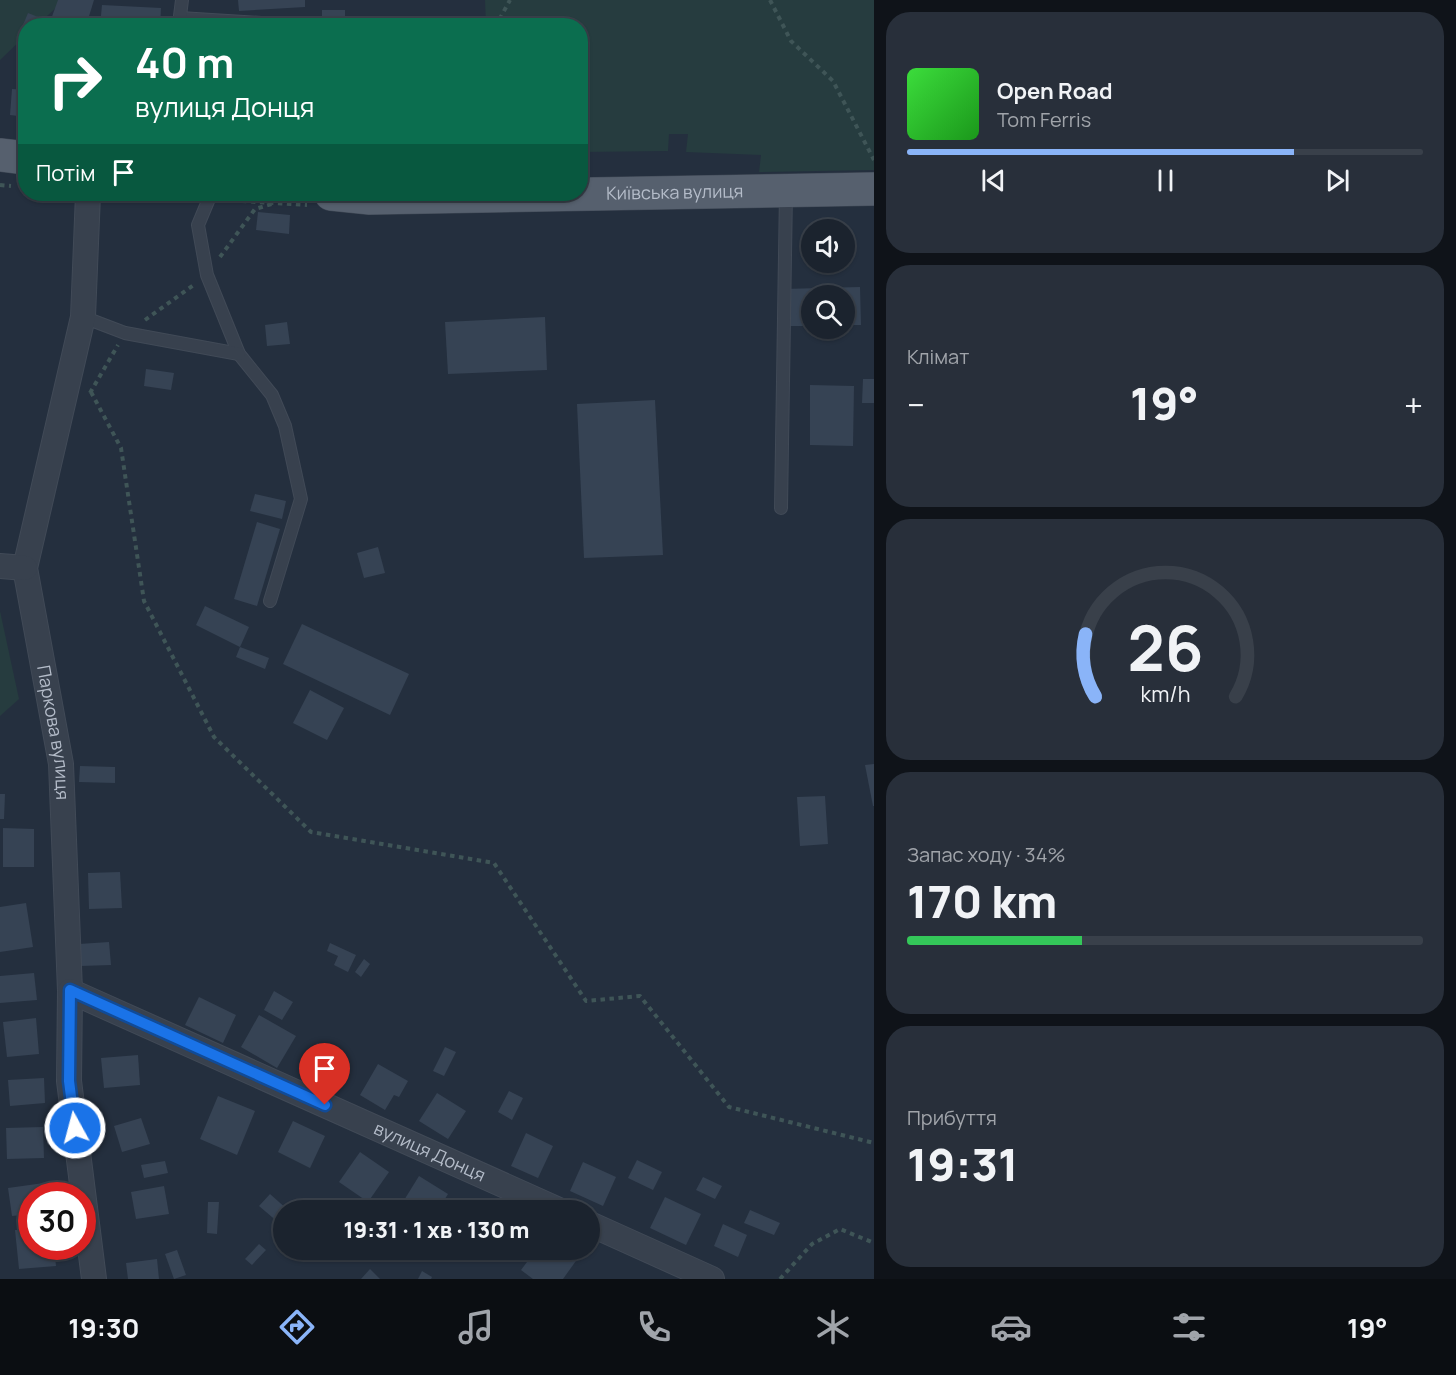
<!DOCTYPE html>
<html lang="uk">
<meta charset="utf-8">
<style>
:root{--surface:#1b232e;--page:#282f3a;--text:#f1f3f6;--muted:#a0a4aa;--line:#39404a;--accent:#8ab4f8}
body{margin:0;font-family:Manrope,sans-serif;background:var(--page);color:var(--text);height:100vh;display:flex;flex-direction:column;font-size:22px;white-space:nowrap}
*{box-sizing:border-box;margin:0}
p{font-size:20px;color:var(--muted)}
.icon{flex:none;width:33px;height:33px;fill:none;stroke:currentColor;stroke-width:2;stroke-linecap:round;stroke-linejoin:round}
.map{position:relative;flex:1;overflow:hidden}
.panel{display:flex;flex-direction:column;gap:12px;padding:12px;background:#0f1319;width:582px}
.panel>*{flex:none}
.guide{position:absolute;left:18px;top:18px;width:570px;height:183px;border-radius:24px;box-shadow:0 2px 4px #0004,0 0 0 2px var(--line);background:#0b6e4f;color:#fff;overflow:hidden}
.tools{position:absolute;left:801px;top:219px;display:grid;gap:12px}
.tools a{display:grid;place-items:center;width:54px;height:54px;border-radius:50%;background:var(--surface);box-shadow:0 2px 4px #0004,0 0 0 2px var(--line);font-size:30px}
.speed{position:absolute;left:18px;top:1182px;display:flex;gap:12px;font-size:30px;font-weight:700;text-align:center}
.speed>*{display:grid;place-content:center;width:78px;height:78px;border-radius:50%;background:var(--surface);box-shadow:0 2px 4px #0004,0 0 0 2px var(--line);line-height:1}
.speed .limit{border:9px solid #d22;background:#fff;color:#111}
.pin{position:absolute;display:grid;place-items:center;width:51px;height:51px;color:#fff;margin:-62px -26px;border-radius:50% 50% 50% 0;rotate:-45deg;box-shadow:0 0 6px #0007}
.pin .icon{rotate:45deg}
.me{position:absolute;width:66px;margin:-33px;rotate:353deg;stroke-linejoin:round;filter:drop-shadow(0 0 4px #0008)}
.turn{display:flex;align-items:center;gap:21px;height:126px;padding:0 18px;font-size:27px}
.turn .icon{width:78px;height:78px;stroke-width:2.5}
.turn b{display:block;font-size:42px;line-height:51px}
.then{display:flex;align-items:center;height:57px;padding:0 18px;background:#0003;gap:12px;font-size:22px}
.big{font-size:45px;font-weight:800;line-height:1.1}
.panel .card{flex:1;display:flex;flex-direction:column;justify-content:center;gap:9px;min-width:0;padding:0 21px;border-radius:24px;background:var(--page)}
.panel .dial{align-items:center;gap:0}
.dial svg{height:156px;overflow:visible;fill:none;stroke:var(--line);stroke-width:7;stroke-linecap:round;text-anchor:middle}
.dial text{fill:var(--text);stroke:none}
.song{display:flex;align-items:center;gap:18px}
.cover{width:72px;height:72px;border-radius:9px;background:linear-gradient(135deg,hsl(120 70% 55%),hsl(120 70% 35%))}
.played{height:6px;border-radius:3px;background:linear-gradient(90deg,var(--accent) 75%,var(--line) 75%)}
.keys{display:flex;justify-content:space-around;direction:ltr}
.heat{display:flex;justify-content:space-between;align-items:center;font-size:33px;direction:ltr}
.charge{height:9px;border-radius:4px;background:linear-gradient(90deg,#34c759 34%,var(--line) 0)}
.trip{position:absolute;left:273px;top:1200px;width:327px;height:60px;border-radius:30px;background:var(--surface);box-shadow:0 2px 4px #0004,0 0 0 2px var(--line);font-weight:800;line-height:60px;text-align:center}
.menu{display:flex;height:96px;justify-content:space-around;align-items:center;background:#0b0e12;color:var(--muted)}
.menu .icon{width:42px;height:42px}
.menu .current{color:var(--accent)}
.menu b{font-size:27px;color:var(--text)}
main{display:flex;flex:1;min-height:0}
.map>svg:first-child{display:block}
.green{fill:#263c3f}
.building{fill:#364354}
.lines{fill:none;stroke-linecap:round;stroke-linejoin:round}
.service-casing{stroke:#414a57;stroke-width:14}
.minor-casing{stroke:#414a57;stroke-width:26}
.primary-casing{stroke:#414a57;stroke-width:34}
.path{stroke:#3f5557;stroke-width:4;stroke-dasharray:4.5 4.5;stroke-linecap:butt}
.service{stroke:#38414e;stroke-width:12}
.minor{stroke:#38414e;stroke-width:24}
.primary{stroke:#56606e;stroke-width:33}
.route-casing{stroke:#114b97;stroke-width:15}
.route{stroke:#1a73e8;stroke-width:10}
.labels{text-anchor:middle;stroke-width:6;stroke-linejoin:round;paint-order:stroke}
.street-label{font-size:18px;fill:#b4bcc9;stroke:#1d2633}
</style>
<main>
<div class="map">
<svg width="874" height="1279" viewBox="0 0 874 1279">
<rect width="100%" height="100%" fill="#242f3e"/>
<!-- green -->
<g class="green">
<path d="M0,0H59L58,6L37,25L26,26L25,36L0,60Z"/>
<path d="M485,0H874V170L759,172L761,155L686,152L688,134H669L668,151L581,152L580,26L486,25Z"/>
<path d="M0,611L19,699L0,716Z"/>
</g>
<!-- building -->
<g class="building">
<path d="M58,0H94L86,26H61L50,22Z"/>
<path d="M238,0H305V7L239,11Z"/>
<path d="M102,5L161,8L160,26H100Z"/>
<rect x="322" y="10" width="23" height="10"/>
<path d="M28,13L51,22L58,26H26V32L21,30Z"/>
<path d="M12,89L26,90V117L10,115Z"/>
<path d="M258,212L290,215L289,234L256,230Z"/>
<path d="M860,287L861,325H844V296H812V326H784L783,289Z"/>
<path d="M545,317L547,370L448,374L445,322Z"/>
<path d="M287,322L290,344L267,346L265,325Z"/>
<path d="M146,369L174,373L171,390L144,386Z"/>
<path d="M863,379H874V403H862Z"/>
<path d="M810,385L854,386L853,446L810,445Z"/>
<path d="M655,400L663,555L584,558L577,404Z"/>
<path d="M255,494L286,501L282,519L250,511Z"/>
<path d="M257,522L280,529L257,606L234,599Z"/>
<path d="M378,547L385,573L364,578L357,553Z"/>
<path d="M205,606L249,627L240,647L196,625Z"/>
<path d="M302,624L409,674L390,715L283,664Z"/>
<path d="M240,647L269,658L265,669L236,657Z"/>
<path d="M310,690L344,708L327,740L293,723Z"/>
<path d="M874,764V806H873L865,765Z"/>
<path d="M80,766L115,767V783L79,782Z"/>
<path d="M0,794H5L4,819H0Z"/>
<path d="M825,796L828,844L800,846L797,797Z"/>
<path d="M3,828L34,829V867H3Z"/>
<path d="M120,872L122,908L89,909L88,873Z"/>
<path d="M26,903L33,947L0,952V907Z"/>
<path d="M109,942L111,965L80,966L79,944Z"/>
<path d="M330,943L356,955L348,972L334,965L338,956L327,951Z"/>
<path d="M364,959L370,964L361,977L355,972Z"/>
<path d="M34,973L37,1000L0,1003V976Z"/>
<path d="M274,991L293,1002L282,1020L264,1010Z"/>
<path d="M199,997L236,1015L223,1043L185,1025Z"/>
<path d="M259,1015L296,1036L277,1068L241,1047Z"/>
<path d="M36,1018L39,1054L7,1057L3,1022Z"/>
<path d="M317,1043L348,1059L340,1077L332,1073L326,1084L303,1072Z"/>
<path d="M445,1047L456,1052L444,1076L433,1071Z"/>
<path d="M138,1055L140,1085L104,1088L101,1058Z"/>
<path d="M378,1064L408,1081L399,1097L394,1095L385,1110L360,1095Z"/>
<path d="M44,1078L45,1103L10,1106L8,1080Z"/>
<path d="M509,1091L523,1098L512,1120L498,1112Z"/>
<path d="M437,1093L466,1111L448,1139L419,1121Z"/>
<path d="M218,1096L255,1111L237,1155L200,1139Z"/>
<path d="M141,1118L150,1144L122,1152L114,1126Z"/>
<path d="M293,1121L325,1136L310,1168L278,1152Z"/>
<path d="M43,1127L44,1158L7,1159L6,1128Z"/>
<path d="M526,1133L553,1146L538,1178L511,1166Z"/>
<path d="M360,1152L389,1172L368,1202L339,1182Z"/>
<path d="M637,1160L662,1172L653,1190L628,1178Z"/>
<path d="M165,1161L168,1173L144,1178L141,1165Z"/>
<path d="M583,1162L616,1177L603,1206L570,1191Z"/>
<path d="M419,1176L448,1194L438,1210H398Z"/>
<path d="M703,1177L722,1186L715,1199L696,1190Z"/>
<path d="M51,1182L53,1196H32V1214L12,1216L8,1188Z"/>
<path d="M164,1186L169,1214L136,1219L131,1192Z"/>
<path d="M270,1194L288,1210H284V1218L279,1223L259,1206Z"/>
<path d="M665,1197L701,1214L686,1245L650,1228Z"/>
<path d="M208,1202H219L217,1234L207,1233Z"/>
<path d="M750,1210L780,1223L774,1235L744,1223Z"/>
<path d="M723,1224L747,1235L738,1257L714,1246Z"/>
<path d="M32,1229V1246H54L56,1266L19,1269L15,1230Z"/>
<path d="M259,1244L266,1250L252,1265L245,1259Z"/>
<path d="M177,1250L186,1275L174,1279L165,1254Z"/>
<path d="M320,1250H338L339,1251L332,1260Z"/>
<path d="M471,1250H500L493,1262Z"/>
<path d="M536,1250H551L558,1254L562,1250H565L578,1258L563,1279H533L521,1270Z"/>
<path d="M157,1259L159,1279H128L126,1263Z"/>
<path d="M370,1269L380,1279H361Z"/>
<path d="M422,1271L432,1277L431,1279H418Z"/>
</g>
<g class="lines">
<defs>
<g id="service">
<path d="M180,18L310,26"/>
<path d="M179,24L182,0"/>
<path d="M211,194L198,225L207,275L239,354L272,395L285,426L301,499L270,601"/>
<path d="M83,317L125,333L239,354"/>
<path d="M781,508L786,192"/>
</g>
<g id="minor">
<path id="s1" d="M88,194L83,317L25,568L61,764L70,991L69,1081L94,1279"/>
<path d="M0,566L25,568"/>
<path id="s2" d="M70,991L559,1210"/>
<path d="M590,1224L712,1279"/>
</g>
<g id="primary">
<path d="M0,155L26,158"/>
<path id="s3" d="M331,194L370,198L874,189"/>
</g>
</defs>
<!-- service casing -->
<use href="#service" class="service-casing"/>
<!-- minor casing -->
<use href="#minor" class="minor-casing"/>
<!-- primary casing -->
<use href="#primary" class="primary-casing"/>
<!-- path -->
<g class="path">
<path d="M770,0L791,41L833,81L874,160"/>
<path d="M494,26L498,22L510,0"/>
<path d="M0,185L11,186"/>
<path d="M110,194L193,198"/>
<path d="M224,200L307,205"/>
<path d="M220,257L255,209L272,204"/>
<path d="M145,320L195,284"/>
<path d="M91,392L121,448L144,601L214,737L311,832L494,863L586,1001L640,996L729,1107L874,1143"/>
<path d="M90,393L118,345"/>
<path d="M780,1279L812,1244L840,1229L874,1243"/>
</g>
<!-- service -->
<use href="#service" class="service"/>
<!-- minor -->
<use href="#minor" class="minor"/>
<!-- primary -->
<use href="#primary" class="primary"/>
</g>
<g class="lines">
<defs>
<path id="route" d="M75,1128L69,1081L70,990L325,1105"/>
</defs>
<!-- route casing -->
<use href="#route" class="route-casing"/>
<!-- route -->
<use href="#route" class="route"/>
</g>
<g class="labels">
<!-- street labels -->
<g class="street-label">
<text dy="6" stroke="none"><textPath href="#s3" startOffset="344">Київська вулиця</textPath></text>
<text dy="6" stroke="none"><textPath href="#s1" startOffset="548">Паркова вулиця</textPath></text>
<text dy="6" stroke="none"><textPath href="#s2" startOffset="394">вулиця Донця</textPath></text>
</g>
</g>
</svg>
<div class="tools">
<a><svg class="icon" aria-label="sound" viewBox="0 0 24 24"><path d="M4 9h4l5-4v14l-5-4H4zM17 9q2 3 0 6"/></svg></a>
<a><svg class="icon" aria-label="search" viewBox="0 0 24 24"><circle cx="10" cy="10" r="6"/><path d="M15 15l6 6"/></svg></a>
</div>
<div class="speed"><div class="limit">30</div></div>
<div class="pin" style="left:325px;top:1105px;background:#d93025"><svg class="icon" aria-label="arrive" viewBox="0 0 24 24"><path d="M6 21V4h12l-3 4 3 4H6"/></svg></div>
<svg class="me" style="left:75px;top:1128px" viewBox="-20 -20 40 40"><circle r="17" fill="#1a73e8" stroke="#fff" stroke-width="3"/><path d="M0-11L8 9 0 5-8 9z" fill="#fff"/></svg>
<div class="trip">19:31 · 1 хв · 130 m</div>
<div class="guide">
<div class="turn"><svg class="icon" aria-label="right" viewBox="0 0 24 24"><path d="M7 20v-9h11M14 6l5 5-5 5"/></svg><div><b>40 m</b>вулиця Донця</div></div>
<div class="then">Потім<svg class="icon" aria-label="arrive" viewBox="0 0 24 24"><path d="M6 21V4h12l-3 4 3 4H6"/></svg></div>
</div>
</div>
<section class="panel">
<div class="card">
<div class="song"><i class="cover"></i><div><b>Open Road</b><p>Tom Ferris</p></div></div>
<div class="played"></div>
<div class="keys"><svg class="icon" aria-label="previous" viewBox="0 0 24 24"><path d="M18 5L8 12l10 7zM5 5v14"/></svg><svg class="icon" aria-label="pause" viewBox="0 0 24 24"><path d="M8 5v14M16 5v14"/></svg><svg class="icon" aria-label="next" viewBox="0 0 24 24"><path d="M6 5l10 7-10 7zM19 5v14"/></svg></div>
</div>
<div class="card"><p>Клімат</p>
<div class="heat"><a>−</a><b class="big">19°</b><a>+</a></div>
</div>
<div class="card dial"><svg viewBox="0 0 100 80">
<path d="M14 69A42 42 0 1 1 86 69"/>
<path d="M14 69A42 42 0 0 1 9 37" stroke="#8ab4f8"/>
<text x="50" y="56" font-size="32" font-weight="700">26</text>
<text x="50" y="72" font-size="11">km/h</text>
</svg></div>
<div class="card"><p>Запас ходу · 34%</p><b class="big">170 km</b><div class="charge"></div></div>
<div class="card"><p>Прибуття</p><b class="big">19:31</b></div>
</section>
</main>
<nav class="menu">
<b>19:30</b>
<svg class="icon current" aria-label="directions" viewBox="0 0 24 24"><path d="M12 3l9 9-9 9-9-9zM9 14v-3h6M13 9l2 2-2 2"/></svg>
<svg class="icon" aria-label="music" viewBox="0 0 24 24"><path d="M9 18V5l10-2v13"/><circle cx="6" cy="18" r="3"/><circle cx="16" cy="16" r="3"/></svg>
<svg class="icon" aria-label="phone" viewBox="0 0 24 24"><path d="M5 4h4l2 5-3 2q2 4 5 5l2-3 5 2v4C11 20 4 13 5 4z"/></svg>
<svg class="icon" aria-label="climate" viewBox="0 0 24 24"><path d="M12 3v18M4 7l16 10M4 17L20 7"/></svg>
<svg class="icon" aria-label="car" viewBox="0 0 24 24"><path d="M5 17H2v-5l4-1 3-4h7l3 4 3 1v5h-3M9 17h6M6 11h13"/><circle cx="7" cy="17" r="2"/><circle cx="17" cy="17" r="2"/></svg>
<svg class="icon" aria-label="filters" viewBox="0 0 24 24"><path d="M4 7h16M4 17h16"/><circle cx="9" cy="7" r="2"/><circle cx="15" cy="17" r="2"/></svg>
<b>19°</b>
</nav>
